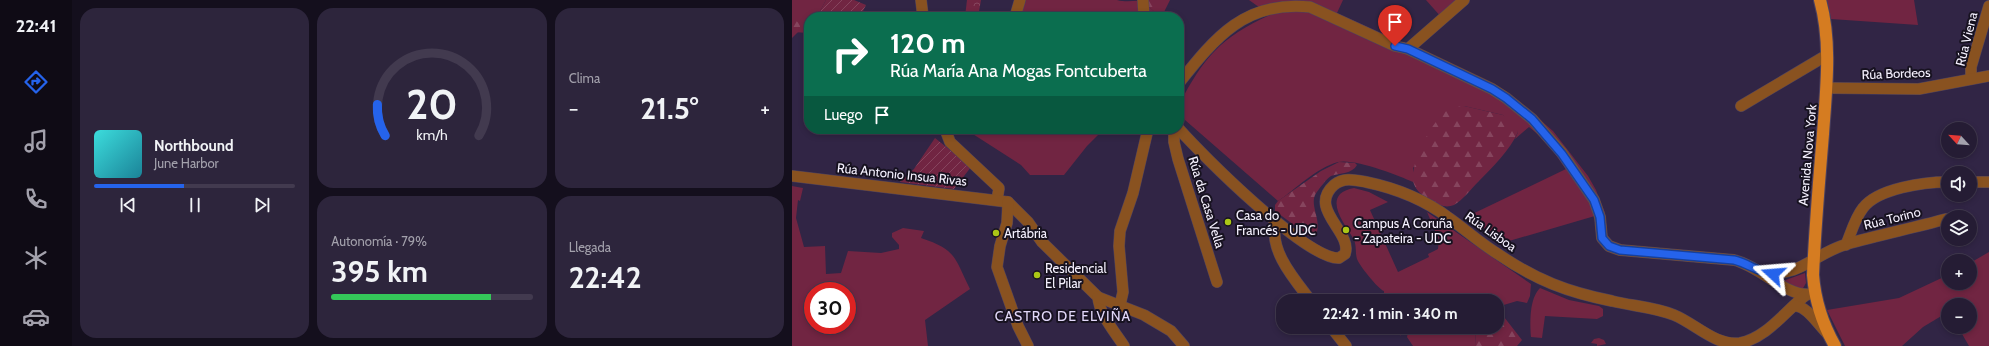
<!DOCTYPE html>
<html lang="es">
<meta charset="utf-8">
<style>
:root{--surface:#251c34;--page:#2d253c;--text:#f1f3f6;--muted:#a3a1ac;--line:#423a4f;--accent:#2563eb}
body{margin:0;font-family:Cabin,sans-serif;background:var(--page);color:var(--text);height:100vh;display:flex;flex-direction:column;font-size:15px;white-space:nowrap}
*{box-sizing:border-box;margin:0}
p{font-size:13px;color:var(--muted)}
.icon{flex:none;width:22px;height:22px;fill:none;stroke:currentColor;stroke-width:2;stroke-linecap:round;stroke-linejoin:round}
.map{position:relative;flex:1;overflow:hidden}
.details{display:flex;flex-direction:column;gap:8px;padding:8px;background:#140f1d;width:720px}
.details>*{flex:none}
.hud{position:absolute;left:12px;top:12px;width:380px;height:122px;border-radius:16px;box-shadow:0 2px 6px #0003,0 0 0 1px var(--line);background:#0b6e4f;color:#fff;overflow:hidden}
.needle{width:26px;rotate:296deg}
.buttons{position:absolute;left:1149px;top:122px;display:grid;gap:8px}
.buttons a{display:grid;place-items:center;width:36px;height:36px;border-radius:50%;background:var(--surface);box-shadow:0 2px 6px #0003,0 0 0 1px var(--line);font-size:20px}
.speed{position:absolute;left:12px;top:282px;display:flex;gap:8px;font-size:20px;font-weight:700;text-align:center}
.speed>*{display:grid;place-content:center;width:52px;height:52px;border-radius:50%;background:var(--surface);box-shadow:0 2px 6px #0003,0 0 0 1px var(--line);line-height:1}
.speed .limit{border:6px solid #d22;background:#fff;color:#111}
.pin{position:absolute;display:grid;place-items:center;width:34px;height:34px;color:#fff;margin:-41px -17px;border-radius:50% 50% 50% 0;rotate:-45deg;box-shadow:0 0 4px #0007}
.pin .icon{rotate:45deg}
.me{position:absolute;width:44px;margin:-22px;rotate:289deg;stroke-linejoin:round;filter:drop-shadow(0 0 3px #0008)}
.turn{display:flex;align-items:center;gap:14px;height:84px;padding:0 20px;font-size:18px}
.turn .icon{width:52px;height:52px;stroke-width:2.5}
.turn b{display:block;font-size:28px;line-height:34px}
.then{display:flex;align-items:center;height:38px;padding:0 20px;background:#0003;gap:8px;font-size:15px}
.big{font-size:30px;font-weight:800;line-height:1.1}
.details .tile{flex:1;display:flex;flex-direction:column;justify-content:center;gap:6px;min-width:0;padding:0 14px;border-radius:16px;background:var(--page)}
.details .dial{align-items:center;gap:0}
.dial svg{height:104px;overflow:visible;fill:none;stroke:var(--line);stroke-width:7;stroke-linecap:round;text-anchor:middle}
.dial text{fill:var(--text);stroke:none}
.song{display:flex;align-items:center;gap:12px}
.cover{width:48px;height:48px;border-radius:6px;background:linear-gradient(135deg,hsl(180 70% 55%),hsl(190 70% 35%))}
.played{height:4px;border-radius:2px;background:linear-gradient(90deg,var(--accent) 45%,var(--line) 45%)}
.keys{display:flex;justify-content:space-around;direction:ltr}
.heat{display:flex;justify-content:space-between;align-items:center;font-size:22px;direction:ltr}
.charge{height:6px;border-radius:3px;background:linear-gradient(90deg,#34c759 79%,var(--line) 0)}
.details .tiles{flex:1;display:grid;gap:8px;grid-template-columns:repeat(3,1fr)}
.tile:first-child{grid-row:span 2}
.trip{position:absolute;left:484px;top:294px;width:228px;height:40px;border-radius:16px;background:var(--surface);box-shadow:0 2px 6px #0003,0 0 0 1px var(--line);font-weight:800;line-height:40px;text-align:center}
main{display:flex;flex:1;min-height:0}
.menu{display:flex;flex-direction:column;width:72px;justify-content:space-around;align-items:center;background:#0f0b15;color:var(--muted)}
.menu .icon{width:28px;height:28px}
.menu .active{color:var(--accent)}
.menu b{font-size:18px;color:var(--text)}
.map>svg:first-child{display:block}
.grass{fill:#712542;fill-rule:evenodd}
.forest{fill:url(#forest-firs)}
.park{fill:url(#park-crowns)}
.garden{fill:url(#garden-furrows)}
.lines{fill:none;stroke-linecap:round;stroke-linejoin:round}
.minor-casing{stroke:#4d425f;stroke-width:12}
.major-casing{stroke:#4d425f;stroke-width:14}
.minor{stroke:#895220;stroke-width:11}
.major{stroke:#d57c21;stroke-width:12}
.route-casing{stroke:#184099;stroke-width:10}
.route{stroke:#2563eb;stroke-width:7}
.poi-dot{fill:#abc716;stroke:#171220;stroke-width:1.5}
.labels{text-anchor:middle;stroke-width:4;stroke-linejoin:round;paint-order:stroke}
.street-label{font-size:13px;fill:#f6f2ff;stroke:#171220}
.poi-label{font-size:13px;fill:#f6f2ff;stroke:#171220;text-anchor:start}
.neighbourhood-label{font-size:14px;letter-spacing:1px;fill:#e2d8f9;stroke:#171220}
</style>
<main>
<nav class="menu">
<b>22:41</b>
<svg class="icon active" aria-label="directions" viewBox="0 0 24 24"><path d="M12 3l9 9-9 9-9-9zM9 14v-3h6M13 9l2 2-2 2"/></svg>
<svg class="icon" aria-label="music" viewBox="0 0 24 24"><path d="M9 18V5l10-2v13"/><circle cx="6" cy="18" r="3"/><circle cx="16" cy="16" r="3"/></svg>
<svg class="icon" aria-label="phone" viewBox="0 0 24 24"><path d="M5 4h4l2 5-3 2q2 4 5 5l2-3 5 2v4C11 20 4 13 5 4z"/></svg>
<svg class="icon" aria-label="climate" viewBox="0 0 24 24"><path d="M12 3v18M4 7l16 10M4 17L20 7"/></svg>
<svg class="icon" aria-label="car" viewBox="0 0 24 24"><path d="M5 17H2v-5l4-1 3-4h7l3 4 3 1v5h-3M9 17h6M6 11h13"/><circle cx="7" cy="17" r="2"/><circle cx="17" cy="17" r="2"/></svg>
</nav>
<section class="details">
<div class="tiles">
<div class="tile">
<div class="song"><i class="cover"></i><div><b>Northbound</b><p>June Harbor</p></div></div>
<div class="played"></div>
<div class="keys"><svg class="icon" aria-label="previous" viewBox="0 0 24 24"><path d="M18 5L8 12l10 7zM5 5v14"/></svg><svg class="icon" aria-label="pause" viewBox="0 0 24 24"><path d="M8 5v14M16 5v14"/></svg><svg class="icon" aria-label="next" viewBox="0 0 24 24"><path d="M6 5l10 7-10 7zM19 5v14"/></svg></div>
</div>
<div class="tile dial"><svg viewBox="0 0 100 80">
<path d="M14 69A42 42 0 1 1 86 69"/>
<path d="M14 69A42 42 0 0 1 8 45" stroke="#2563eb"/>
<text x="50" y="56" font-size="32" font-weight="700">20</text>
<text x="50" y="72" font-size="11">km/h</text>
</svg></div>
<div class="tile"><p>Clima</p>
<div class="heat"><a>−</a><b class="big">21.5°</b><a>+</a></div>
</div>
<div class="tile"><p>Autonomía · 79%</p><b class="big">395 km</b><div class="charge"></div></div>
<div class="tile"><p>Llegada</p><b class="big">22:42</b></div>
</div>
</section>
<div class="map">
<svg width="1197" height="346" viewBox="0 0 1197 346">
<defs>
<pattern id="forest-firs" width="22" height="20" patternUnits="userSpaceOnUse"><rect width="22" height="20" fill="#712542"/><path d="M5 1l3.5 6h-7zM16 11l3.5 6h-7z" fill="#86455e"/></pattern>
<pattern id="park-crowns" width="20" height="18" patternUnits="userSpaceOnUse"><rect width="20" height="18" fill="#712542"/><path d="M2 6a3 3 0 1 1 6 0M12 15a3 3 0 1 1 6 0" fill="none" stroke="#86455e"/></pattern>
<pattern id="garden-furrows" width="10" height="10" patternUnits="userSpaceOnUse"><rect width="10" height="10" fill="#712542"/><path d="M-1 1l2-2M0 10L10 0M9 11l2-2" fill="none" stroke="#86455e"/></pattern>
</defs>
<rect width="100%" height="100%" fill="#312545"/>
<!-- grass -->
<g class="grass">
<path d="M0,0H34L28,11L29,17H17V33L0,32Z"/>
<path d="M234,0H325C336,3 345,0 356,0V6L366,15L365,17H226Z"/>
<path d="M457,0H551L545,13L700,84L718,94L761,131L796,176L804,190L813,213L717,241L672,218L774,169L754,141L737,127L723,139L726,132L711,115L672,106L621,168V182C606,175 561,158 546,162C524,168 504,189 486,201L393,120L387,105C411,58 429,37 478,15Z"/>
<path d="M634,0H669L650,18Z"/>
<path d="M1035,0H1122L1126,25L1039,19Z"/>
<path d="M173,129H230L236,135L242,129H312L295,146L272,175H238L229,165Z"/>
<path d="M0,186L11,188L8,201L6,200L4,218L12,247L33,246L34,274L49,273L56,251L89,253L107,249V245L100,237V233L111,228L132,231L129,238C165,250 162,257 178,289L133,320L136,346H0ZM21,291H55V325H21Z"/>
<path d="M562,188L577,192L596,202L578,210L606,272L637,257L636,254L646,249L647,240L635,212L739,284L738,296L735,303L725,301L705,307V301H600L592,294V291C586,289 567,265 565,259C563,253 565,244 561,238C551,222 529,194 562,188Z"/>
<path d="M1197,252V346H1177L1166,327H1178V305H1156V312L1131,327L1110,346H1053L1035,310L1107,298L1156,275V283H1178V263Z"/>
<path d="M1013,273L1014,283L1010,290L991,281Z"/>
<path d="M748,288L777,300L807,306L811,309V316L805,319L753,316L750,338L739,337C738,323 737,299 748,288Z"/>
<path d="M613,327H683L684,346H621L615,337L617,328L608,336Z"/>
<path d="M807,338L812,340L814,344L805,346V344L799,343L802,339Z"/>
</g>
<!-- forest -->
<g class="forest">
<path d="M356,0H378L372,12L366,15L356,6Z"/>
<path d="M0,17L8,24V30L0,38Z"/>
<path d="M672,106L711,115L723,123L726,132C718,150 700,168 686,182C679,189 671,200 662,205C655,208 648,206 641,202C633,198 623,191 621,181C618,163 641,118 657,109C661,107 667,107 672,106Z"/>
<path d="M547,162L563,163L565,165C560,174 548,173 539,176C535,178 526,190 523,195C518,207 530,220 524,235L517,236L483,211V205L486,201L529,171Z"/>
<path d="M705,316L712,317L730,340L725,346H684L683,327H705Z"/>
</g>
<!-- park -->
<path class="park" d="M175,0H189L186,17H173Z"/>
<!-- garden -->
<g class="garden">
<path d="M34,0H62L74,5L68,17H29L28,11Z"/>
<path d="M143,138L179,167L162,189L108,182L122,169Z"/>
</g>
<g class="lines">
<defs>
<g id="minor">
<path d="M129,0L131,17"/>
<path d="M351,0L352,17"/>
<path d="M223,17L228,0"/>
<path d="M616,49L672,0"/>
<path d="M1179,79V67L1197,6"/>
<path d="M387,83C423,38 453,0 518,7L603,46L616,49L700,89L714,98L740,119L770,153L802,200L808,217L810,238L817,246L828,250L942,260C968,266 994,297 1018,294"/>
<path d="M1035,88L1127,89L1197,76"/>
<path d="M949,106L1035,55"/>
<path d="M153,129L158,142L207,188L205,200"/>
<path d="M382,129V142L386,159L425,282"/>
<path d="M387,129C410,155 515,260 547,258L553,254C561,232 515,209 542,185C552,177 563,180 574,182C603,188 633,200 657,218C674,230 688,243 706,254C744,280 775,292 820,301C840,306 863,307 882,315C904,324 923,346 948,343C975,338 994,310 1014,295"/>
<path d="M0,176L216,202"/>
<path d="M1178,182H1197"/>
<path d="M216,202L236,222L250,242L306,297C307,314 323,332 332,346"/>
<path d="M216,202L215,223L208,246L205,267L226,326L236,346"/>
<path d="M484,222C476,250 503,280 519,301"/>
<path d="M1054,245C1059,233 1063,218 1071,208C1086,188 1133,182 1156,182"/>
<path d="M972,273C1011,276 1021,254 1055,244C1087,235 1121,228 1154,219"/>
<path d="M306,297L352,315L379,331L392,346"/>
<path d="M328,305L331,292L327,246L328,231L341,193L356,129"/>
<path d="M1002,306C1015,305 1027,326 1036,334"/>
<path d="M539,327L554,346"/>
</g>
<path id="major" d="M1028,0C1040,43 1034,90 1031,134C1027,181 1023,228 1021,275C1023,301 1030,323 1043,346"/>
</defs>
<!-- minor casing -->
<use href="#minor" class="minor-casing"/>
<!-- major casing -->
<use href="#major" class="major-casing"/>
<!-- minor -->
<use href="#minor" class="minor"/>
<!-- major -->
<use href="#major" class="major"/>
</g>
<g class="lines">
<defs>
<path id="route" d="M603,46L616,49L700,89L714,98L740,119L770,154L802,200L808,217L810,238L817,246L828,250L942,260C956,263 967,273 981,274"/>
</defs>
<!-- route casing -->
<use href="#route" class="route-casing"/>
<!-- route -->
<use href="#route" class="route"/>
</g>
<!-- markers -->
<g class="poi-dot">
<circle cx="436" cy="222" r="4"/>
<circle cx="554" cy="230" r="4"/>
<circle cx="204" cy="233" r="4"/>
<circle cx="245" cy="275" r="4"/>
</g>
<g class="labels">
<!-- street labels -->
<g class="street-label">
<text transform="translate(1174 39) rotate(-76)" y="5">Rúa Viena</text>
<text transform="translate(1104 73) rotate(-2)" y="5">Rúa Bordeos</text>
<text transform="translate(1015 155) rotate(-85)" y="5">Avenida Nova York</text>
<text transform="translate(110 174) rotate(6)" y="5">Rúa Antonio Insua Rivas</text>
<text transform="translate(415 202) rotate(73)" y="5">Rúa da Casa Vella</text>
<text transform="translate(1100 218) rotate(-14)" y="5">Rúa Torino</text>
<text transform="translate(699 231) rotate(35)" y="5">Rúa Lisboa</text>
</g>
<!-- poi labels -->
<g class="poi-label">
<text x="444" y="220">Casa do<tspan x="444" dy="15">Francés - UDC</tspan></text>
<text x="562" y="228">Campus A Coruña<tspan x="562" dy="15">- Zapateira - UDC</tspan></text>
<text x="212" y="238">Artábria</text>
<text x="253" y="273">Residencial<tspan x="253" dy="15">El Pilar</tspan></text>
</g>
<!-- neighbourhood labels -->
<g class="neighbourhood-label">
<text x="271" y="321">CASTRO DE ELVIÑA</text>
</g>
</g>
</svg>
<div class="buttons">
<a><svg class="needle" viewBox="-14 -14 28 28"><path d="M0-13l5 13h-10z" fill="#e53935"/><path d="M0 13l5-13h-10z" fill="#a3a1ac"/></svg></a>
<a><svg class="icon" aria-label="sound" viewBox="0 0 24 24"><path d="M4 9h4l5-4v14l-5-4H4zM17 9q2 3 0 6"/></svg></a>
<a><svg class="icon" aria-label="layers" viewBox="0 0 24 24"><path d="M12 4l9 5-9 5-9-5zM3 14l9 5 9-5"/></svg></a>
<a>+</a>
<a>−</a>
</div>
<div class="speed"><div class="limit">30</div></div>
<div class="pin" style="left:603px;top:46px;background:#d93025"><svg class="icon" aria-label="arrive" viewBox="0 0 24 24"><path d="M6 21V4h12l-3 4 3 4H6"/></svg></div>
<svg class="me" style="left:981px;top:274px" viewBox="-20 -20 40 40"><path d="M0-17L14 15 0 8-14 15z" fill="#2563eb" stroke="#fff" stroke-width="4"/></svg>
<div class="trip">22:42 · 1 min · 340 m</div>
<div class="hud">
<div class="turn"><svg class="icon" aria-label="right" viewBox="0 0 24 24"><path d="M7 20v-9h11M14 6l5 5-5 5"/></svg><div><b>120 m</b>Rúa María Ana Mogas Fontcuberta</div></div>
<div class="then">Luego<svg class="icon" aria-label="arrive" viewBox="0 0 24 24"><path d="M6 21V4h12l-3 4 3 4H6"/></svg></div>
</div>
</div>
</main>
